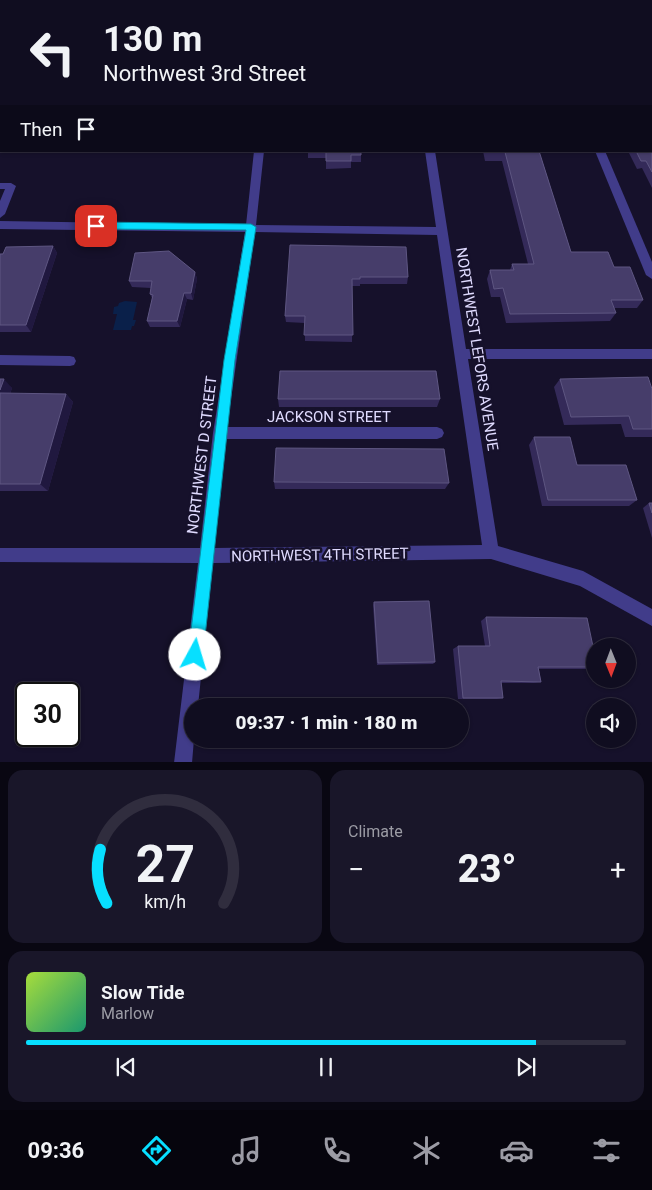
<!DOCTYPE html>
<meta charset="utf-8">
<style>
:root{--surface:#100d20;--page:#191629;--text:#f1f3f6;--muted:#9c9ca5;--line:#302d3e;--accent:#07dfff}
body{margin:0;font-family:Roboto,sans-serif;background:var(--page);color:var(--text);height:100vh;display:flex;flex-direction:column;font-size:19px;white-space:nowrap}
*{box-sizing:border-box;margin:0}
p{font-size:16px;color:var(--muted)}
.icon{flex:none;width:28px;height:28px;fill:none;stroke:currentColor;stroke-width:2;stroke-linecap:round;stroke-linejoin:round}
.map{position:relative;height:762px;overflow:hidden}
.details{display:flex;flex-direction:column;gap:8px;padding:8px;background:#090712;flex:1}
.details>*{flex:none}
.banner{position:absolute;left:0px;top:0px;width:652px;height:152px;box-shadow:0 1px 4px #0004,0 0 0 1px var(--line);background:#100d20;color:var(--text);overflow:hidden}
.needle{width:32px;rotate:179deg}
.tools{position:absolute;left:586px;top:638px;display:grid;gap:10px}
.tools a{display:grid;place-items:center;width:50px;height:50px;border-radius:50%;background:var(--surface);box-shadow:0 1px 4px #0004,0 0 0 1px var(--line);font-size:25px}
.speed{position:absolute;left:15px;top:682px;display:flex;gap:10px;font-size:25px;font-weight:700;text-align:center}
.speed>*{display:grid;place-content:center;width:65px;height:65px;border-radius:50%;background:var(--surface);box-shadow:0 1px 4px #0004,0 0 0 1px var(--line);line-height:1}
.speed .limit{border:2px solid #111;border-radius:8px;background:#fff;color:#111}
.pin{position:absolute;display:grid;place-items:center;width:42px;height:42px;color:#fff;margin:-21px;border-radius:10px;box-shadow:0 2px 8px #0006}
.me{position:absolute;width:55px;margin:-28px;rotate:6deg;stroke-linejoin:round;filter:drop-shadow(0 0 4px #0008)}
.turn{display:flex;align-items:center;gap:18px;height:105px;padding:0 20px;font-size:22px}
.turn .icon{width:65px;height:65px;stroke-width:2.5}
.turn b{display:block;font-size:35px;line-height:42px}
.then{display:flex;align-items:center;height:48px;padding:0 20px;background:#0003;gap:10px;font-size:19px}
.big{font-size:38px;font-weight:800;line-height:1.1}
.details .tile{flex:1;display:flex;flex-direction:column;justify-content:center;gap:8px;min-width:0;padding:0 18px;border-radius:15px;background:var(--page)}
.details .dial{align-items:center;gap:0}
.dial svg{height:130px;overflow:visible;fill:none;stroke:var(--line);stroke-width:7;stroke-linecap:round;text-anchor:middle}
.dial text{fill:var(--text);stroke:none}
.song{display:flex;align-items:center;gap:15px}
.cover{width:60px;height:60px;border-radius:8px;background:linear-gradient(135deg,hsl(80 70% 55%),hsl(160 70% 35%))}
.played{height:5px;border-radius:2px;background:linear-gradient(90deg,var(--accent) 85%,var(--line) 85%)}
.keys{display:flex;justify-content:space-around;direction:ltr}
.heat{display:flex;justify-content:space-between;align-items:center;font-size:28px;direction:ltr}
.details .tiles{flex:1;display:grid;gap:8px;grid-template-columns:1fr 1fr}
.tile:last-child{grid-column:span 2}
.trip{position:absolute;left:184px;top:698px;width:285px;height:50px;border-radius:25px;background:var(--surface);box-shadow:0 1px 4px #0004,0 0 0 1px var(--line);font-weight:800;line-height:50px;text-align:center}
.menu{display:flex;height:80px;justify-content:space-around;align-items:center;background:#06050d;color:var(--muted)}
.menu .icon{width:35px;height:35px}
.menu .current{color:var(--accent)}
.menu b{font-size:22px;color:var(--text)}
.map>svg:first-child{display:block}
.water{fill:#0a204a}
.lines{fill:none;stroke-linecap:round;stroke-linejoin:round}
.minor{fill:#413c8a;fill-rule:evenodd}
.wall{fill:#342a59}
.shaded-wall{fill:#20183f}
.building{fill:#463d6a;stroke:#5e5682}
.route{fill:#07dfff;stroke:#0591a6}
.labels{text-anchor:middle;stroke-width:5;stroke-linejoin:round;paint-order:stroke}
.street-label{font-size:15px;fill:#e0dbff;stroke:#16112b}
</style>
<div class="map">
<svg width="652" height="763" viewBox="0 0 652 763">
<rect width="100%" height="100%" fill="#16112b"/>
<!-- water -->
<path class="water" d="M125,301L137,302L133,320H136L134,326H132L131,330H113L117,314H113L114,307L118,306L119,303Z"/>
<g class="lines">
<!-- minor -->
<g class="minor">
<path d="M270,0H278V1H271Z"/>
<path d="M254,151H264L256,225L436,227L425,151H435L466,349H652V359H468L498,546L583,571L652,609V626L580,586L491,559L213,563L198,706H192V739H194L192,763H174L198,563L0,562V548H200L213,433L245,232L0,229V221L246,225ZM255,232L437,235L482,545L214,548L226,439H437L442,437L444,433L442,429L437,427H227Z"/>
<path d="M595,151H605L652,262V279L646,275Z"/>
<path d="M0,183H11L16,186L5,214L0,218V201L5,189H0Z"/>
<path d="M0,355L70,356L74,357L76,361L74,365L70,366L0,365Z"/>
</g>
</g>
<!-- wall -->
<g class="wall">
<path d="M2,0H159L158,1H1V101H0V3Z"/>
<path d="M651,12H652V70L651,69Z"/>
<path d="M652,111V188L642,168L637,169L628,151H651Z"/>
<path d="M308,151H361V162H351V168L326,169V158H308Z"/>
<path d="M483,151H539L571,252L614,267L643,300L637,308H614L616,313L610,321L506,323L500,297H491L487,279L490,270H510L512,264H528L502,161H485Z"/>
<path d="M53,246L57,253L31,332H0V254Z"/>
<path d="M406,247L408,277L407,284H360V286H352V342L305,341V323L286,322L285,316Z"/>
<path d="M195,272L197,279L193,300L187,299L180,327H150L147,321L152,298L150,294L151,288L132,287L129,281Z"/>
<path d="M0,379L12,388L10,394H66L73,402L48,491H0Z"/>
<path d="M560,379L652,389V437H625L621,424L564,425L554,387Z"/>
<path d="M278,399H440L437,407H279Z"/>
<path d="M534,437L577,465L637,500L629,506H542L529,445Z"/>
<path d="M274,482L449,483L445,489H275Z"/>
<path d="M649,503H652V538L643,508Z"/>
<path d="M374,602L435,662L433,664L377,665L373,605Z"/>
<path d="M486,617L595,656V668L589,669H539L541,682L534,683H501L503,698L497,699H458L453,649L458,646H485L481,621Z"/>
</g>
<!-- shaded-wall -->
<g class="shaded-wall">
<path d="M53,246L57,253L31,332L26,325Z"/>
<path d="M195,272L197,279L193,300L191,293Z"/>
<path d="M184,293L187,299L180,327L177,321Z"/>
<path d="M4,379L12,388L7,402L0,395V390Z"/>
<path d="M66,394L73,402L48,491L40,484Z"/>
</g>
<!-- building -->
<g class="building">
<path d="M2,0H153V1H1V90H0V3Z"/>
<path d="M651,12H652V56L651,55Z"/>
<path d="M651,110L652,111V172L646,161H641L636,151H651Z"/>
<path d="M326,151H361V155H351V161H326Z"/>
<path d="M487,151H539L571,252H608L614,267H630L643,300H611L616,313L510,314L503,288L494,289L490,270H514L512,264H534L505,152H488Z"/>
<path d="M290,245L406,247L408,277H360V279H352L353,335H304L305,316H285Z"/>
<path d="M53,246L26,325H0V254H3L6,247Z"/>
<path d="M169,251L195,272L191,293H184L177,321H147L153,295L150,294L152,281H129L135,253Z"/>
<path d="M280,371H436L440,399H278Z"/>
<path d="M648,377L652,389V429H633L629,416L571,417L560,379Z"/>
<path d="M0,379H4L0,390Z"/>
<path d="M0,393L66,394L40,484H0Z"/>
<path d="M534,437H570L577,465H626L637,500H548Z"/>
<path d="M276,448L444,449L449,483L274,482Z"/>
<path d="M649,503H652V513Z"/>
<path d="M429,601L435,662L378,663L374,602Z"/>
<path d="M486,617L587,618L595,656V667H538L541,682L501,681L503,698H463L458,646H490Z"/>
</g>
<!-- route -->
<path class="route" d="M96,222L251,224L256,227L235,360L203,655L200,660L195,662L190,660L188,655L224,360L246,230L96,229L91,226Z"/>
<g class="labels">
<!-- street labels -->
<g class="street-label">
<text transform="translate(477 349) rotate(81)" y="5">NORTHWEST LEFORS AVENUE</text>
<text x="329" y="422">JACKSON STREET</text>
<text transform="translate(202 455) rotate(-83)" y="5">NORTHWEST D STREET</text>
<text transform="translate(320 555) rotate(-1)" y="5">NORTHWEST 4TH STREET</text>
</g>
</g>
</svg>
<div class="tools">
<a><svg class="needle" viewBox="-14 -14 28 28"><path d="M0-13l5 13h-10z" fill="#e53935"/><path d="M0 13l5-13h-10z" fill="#9c9ca5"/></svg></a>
<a><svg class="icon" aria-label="sound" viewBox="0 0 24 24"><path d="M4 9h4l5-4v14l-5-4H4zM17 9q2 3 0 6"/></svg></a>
</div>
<div class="speed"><div class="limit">30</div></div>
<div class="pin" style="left:96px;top:226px;background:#d93025"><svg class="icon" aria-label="arrive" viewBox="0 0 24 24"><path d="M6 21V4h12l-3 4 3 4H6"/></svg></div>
<svg class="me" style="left:195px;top:655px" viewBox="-20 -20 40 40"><circle r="19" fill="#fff"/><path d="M0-13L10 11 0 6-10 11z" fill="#07dfff"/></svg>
<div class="trip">09:37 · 1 min · 180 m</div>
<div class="banner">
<div class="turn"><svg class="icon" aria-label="left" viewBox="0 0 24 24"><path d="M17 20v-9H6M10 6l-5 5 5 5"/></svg><div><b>130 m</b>Northwest 3rd Street</div></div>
<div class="then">Then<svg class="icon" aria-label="arrive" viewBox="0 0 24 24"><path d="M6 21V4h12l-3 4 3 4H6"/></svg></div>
</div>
</div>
<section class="details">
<div class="tiles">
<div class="tile dial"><svg viewBox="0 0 100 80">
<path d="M14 69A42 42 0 1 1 86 69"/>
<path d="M14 69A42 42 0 0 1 10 36" stroke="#07dfff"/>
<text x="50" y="56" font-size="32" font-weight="700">27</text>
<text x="50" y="72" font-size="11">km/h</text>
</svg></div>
<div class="tile"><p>Climate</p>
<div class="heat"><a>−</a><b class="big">23°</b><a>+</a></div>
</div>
<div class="tile">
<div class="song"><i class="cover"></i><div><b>Slow Tide</b><p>Marlow</p></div></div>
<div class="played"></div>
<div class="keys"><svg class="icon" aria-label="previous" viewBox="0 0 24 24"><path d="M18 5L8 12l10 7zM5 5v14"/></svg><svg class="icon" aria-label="pause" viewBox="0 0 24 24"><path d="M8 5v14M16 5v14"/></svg><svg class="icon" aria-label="next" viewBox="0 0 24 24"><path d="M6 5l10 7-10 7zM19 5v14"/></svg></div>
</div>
</div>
</section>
<nav class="menu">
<b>09:36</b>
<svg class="icon current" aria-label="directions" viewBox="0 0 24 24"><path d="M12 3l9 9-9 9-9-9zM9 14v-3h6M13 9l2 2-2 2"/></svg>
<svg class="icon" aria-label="music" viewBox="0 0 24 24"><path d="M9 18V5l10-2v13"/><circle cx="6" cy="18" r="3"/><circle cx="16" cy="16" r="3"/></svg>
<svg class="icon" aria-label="phone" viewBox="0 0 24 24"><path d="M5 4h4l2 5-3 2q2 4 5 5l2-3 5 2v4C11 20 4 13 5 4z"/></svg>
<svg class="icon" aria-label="climate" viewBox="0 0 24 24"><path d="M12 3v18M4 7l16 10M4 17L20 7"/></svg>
<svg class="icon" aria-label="car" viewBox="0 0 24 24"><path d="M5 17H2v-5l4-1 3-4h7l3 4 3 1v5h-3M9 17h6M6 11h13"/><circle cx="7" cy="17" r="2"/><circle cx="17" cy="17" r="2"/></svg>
<svg class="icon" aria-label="filters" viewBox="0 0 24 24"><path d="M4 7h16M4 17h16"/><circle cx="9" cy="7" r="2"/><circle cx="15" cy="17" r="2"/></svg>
</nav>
